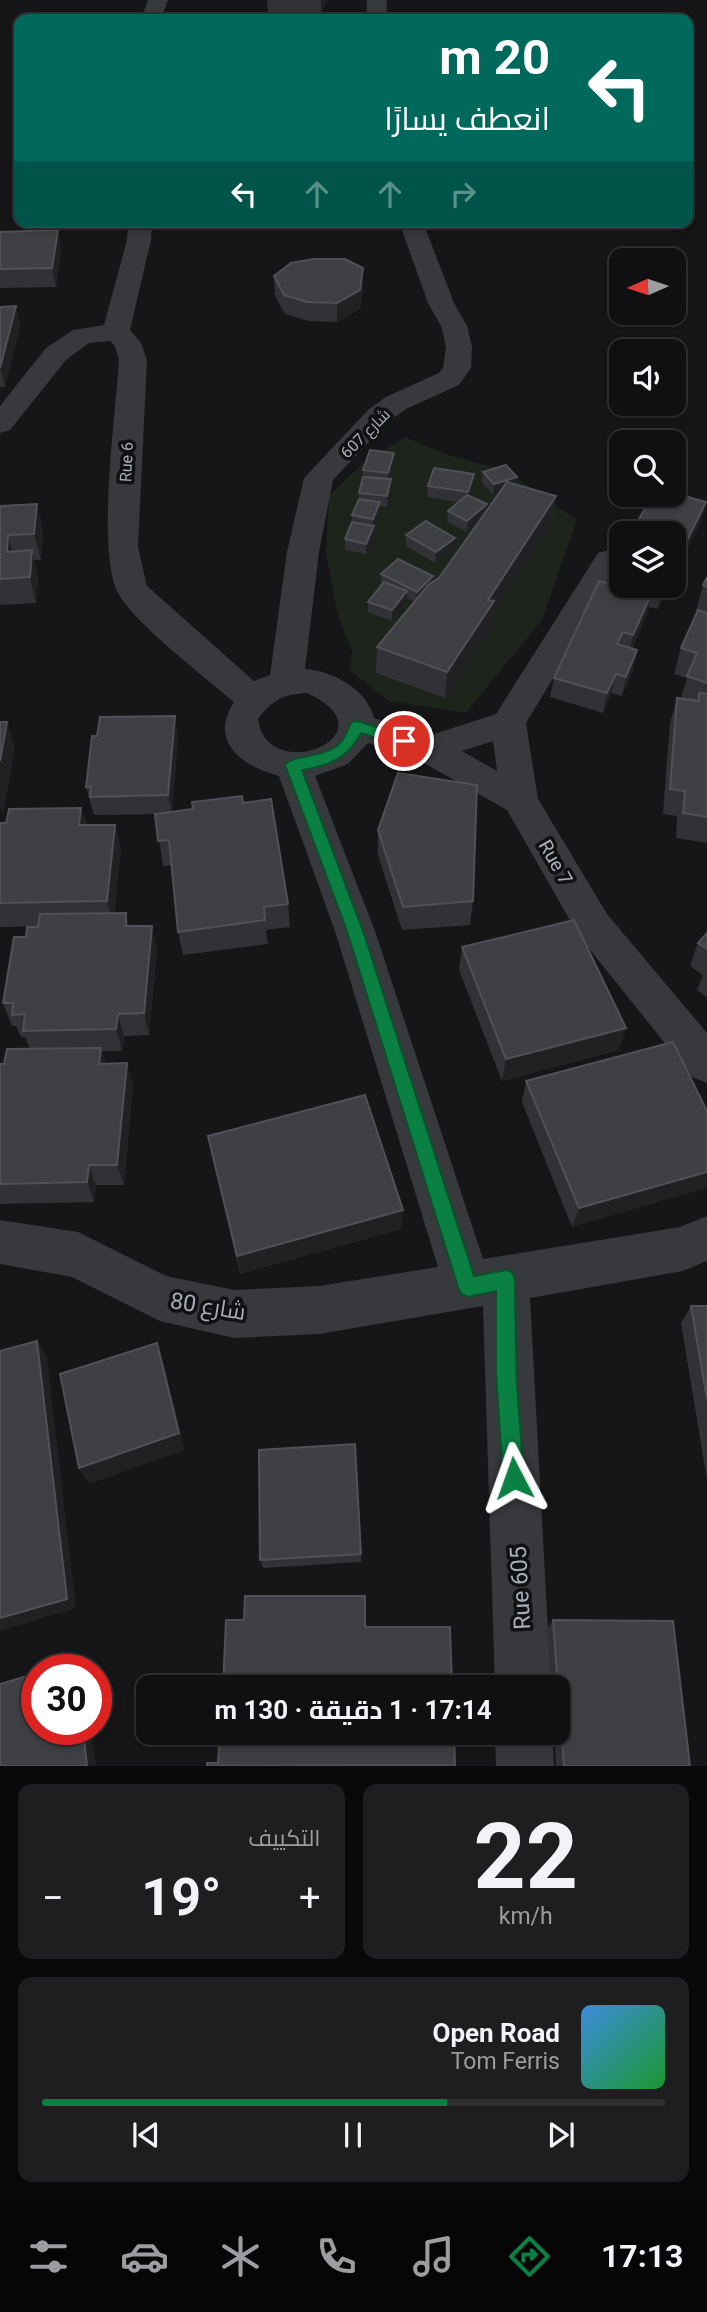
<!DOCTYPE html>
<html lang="ar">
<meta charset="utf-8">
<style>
:root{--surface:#101012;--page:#1e1e20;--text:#f1f3f6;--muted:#9c9d9f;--line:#303032;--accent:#0b8043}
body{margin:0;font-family:Roboto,Cairo,sans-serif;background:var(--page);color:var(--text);direction:rtl;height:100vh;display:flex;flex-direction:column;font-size:26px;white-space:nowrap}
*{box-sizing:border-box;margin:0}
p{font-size:23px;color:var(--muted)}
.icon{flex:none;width:38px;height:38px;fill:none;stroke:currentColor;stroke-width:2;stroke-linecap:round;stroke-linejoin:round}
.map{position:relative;height:1766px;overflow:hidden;direction:ltr}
.panel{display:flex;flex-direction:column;gap:18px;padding:18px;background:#09090a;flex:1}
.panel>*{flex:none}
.top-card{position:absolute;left:14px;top:14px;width:679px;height:214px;border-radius:14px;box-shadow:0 4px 10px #0003,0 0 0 2px var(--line);direction:rtl;background:#00695c;color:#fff;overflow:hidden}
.needle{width:46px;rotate:267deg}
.controls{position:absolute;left:609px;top:248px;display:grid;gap:14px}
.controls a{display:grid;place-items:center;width:77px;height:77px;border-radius:14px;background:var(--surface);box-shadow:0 4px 10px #0003,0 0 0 2px var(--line);font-size:35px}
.speed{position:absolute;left:21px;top:1654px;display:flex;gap:14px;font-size:35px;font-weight:700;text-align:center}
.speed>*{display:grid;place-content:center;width:91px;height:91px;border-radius:50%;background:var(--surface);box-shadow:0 4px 10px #0003,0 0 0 2px var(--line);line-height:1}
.speed .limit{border:10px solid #d22;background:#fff;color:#111}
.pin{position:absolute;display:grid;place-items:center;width:60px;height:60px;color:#fff;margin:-30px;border:4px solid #fff;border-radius:50%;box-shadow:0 2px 7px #0007}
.me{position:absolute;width:77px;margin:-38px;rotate:356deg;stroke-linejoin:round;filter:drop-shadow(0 0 5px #0008)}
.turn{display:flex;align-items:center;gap:24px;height:147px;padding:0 28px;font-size:32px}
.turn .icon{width:91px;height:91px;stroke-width:2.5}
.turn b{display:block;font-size:49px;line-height:60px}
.lanes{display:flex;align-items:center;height:66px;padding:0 28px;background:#0003;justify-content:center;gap:35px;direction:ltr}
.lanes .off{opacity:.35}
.big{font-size:52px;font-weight:700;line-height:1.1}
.panel .widget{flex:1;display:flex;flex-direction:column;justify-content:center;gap:10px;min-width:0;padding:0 24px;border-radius:14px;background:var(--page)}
.panel .dial{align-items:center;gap:0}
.dial b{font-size:91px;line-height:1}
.song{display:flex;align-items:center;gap:21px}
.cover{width:84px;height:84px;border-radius:10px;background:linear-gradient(135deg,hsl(210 70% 55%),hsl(130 70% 35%))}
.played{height:7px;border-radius:4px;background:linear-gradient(90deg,var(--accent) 65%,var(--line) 65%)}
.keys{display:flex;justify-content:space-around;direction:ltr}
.heat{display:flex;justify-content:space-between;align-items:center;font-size:38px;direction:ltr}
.panel .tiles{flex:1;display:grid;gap:18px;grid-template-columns:1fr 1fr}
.widget:last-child{grid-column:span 2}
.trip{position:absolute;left:136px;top:1675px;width:434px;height:70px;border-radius:14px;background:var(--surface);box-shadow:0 4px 10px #0003,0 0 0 2px var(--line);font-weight:700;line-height:70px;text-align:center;direction:rtl}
.menu{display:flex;height:112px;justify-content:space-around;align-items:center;background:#060607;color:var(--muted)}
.menu .icon{width:49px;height:49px}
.menu .active{color:var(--accent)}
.menu b{font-size:32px;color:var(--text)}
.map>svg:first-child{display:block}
.green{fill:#1c241c}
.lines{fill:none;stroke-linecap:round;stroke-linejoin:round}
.minor{fill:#37393d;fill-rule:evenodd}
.wall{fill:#323236}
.shaded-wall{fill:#212124}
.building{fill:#3f4044;stroke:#4f5156;stroke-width:2}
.route{fill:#0b8043;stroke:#07532c;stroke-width:2}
.labels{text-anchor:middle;stroke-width:7;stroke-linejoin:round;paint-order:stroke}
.far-street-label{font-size:16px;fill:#a8afb9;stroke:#111113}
.street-label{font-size:19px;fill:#a8afb9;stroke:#111113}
.near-street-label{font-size:23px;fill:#a8afb9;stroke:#111113}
</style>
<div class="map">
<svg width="707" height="1766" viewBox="0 0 707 1766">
<rect width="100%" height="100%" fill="#161618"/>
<!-- green -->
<path class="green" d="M405,437L445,454L507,471L577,520L542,620L466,713L389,701L349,670L353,654L337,612L326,552L329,496L361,465Z"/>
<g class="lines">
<!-- minor -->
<g class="minor">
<path d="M148,0H168L161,19H141Z"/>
<path d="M367,0H387L386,19H366Z"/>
<path d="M128,222H152L151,240L130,330L141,343L147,360L138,547L147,586L254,681L270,675L287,552L304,478L369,409L386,397L439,373L443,368L446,346L441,326L428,303L399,222H423L454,303L467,326L472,346L471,368L459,385L406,409L389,421L333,480L319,552L305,669C333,671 367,689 374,718L428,736L496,714L598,553L609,550L621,555V566L526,723L538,799L607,914L707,1033V1083L692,1077L579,936L507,810L415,758L368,743L348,764L315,776L375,931L483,1259L680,1227L707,1216V1261L683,1271L530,1298L551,1687H495L483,1306L319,1334L234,1338L160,1321L72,1277L0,1264V1220L78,1232L166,1276L234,1290L319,1286L438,1267L335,931L279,776C243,766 208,743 234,702C206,678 133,622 118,593C96,551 116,412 119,360L115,346L110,341L89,343L66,360L10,430L0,433V406L46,348L73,330L104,325L127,240ZM307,693C397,734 267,788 258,719C272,700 284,694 307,693ZM493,741L497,771L462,751Z"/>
<path d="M495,1732H552L554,1766H496Z"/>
</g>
</g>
<!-- wall -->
<g class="wall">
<path d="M267,0H327L321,13L268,12Z"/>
<path d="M0,232L61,249L56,287L0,288Z"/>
<path d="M274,276L363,287L360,309L337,322L308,321L285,314L275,296Z"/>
<path d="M16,306L20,326L5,387H0V307Z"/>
<path d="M394,453V464L389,479H391V490L387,507L380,506V513L374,528V537L366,554L345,550V539L352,523V515L359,499V493L363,477V470Z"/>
<path d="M483,472L516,484L556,496L552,523L492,615L491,627L445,698L376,673L377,647L415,602L407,598V602L392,621L368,612V602L381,585V574L433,576V582L439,578L480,520L467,532L447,522L448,511L459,502L427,497L428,486L474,474L473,484L469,495L487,511L499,493L493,495L482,483Z"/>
<path d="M0,506L43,530L41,560H34L38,576L36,603L0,605Z"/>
<path d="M406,535L455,549L435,563L406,546Z"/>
<path d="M621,552V586H669L658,609L649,607L647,614L632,649L637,650L633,670L622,696L611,693L603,713L550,697L554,678L608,583L609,574Z"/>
<path d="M707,577V843L676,838L677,816L663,814L670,723L677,698H681L687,678L674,674L681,648L698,612L696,611L703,585Z"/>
<path d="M178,735L172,812L243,803L288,904L290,927L266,930L268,944L183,955L178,932L172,865L163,866L155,814L94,815L86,787Z"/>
<path d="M81,808L86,825H115L121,849L114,913L157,950L149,1035L124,1036L122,1051H102L106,1064L133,1085L124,1185H96L94,1202L0,1204V1064H4L30,1049L25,1037H21L16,1026H12L3,1003L26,937L38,926L0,927V823H6Z"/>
<path d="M378,830L473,901L470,925L402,930L378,855Z"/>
<path d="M707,933V997L697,990L703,975L690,966L698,943Z"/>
<path d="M462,947L626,1028L619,1050L502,1081L459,970Z"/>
<path d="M673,1042L572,1227L522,1102L526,1081Z"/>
<path d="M208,1136L401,1229L240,1274Z"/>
<path d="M691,1306H707V1480L681,1323Z"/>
<path d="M361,1554V1562L263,1568L260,1560Z"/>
<path d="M553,1620L690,1766H556L554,1732H558V1687H551L547,1629Z"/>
</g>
<!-- shaded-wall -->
<g class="shaded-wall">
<path d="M321,0H327L321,13Z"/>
<path d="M58,230L61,249L56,287L52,268Z"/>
<path d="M363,268V287L360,309L337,322V303Z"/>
<path d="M16,306L20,326L5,387L0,368Z"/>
<path d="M394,453V464L387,484L388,473Z"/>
<path d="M474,474L473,484L467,503L468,492Z"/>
<path d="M517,477L516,488L493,495L494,484Z"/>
<path d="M391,479V490L387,507V496Z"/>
<path d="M556,496L552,523L492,615L491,627L445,698L447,672L488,600Z"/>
<path d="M380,502V513L374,528V537L366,554V544L373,528V519Z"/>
<path d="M706,502L701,522L674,577V567Z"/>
<path d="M37,504L43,530L41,560L34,534Z"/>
<path d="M487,504L486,515L467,532V521Z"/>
<path d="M8,535L15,561L7,552Z"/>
<path d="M455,538V549L435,563L436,552Z"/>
<path d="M32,550L38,576L36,603L30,577Z"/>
<path d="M433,576V587L416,602L417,592Z"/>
<path d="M664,586H669L658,609L662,590Z"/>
<path d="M407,591V602L392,621V610Z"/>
<path d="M651,595L647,614L629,655L633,635Z"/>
<path d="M637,650L633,670L622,696L626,677Z"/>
<path d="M616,674L611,693L603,713L607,693Z"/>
<path d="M175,716L178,735L172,814L168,795Z"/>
<path d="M7,722L15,748L3,815L0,807V761Z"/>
<path d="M81,808L87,833L79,825Z"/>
<path d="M115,825L121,849L113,924L107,901Z"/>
<path d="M126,913L132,936L126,926Z"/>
<path d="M152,926L157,950L149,1035L144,1013Z"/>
<path d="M118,1014L124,1036L122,1051L116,1029Z"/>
<path d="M626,1028L619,1050L502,1081L506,1059Z"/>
<path d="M101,1048L108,1070L99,1064Z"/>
<path d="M127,1063L133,1085L124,1185L117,1165Z"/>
<path d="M89,1165L96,1185L94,1202L87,1182Z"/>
<path d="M707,1172V1188L572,1227L579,1208Z"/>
<path d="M403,1210L401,1229L240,1274L237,1256Z"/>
<path d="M37,1341L47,1357L76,1608L0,1631V1618Z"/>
<path d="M157,1343L163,1361L185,1450L89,1484L79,1468Z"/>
<path d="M83,1729H91L96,1766H87Z"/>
</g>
<!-- building -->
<g class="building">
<path d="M318,15L319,19H270Z"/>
<path d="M58,230L52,268L0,269V232Z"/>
<path d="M314,259H345L363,268L360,290L337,303L307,302L284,295L274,276L291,263Z"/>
<path d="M16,306L0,368V307Z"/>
<path d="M370,450L394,453L388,473L363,470Z"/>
<path d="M506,465L517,477L494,484L483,472Z"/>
<path d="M434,468L474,474L468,492L428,486Z"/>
<path d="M363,477L391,479L387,496L359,493Z"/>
<path d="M507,482L556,496L488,600L494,601L447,672L377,647L429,584L439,578Z"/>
<path d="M674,493L706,502L674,567V534H631L652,495H674Z"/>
<path d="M467,495L487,504L467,521L448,511Z"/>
<path d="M359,499L380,502L373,519L352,515Z"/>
<path d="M37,504L34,534L8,535L7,552L32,550L30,577L0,579V506Z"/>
<path d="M426,521L455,538L436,552L406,535Z"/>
<path d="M352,522L374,526L366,544L345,539Z"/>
<path d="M621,552V577L609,574Z"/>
<path d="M398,559L433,576L417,592L381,574Z"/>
<path d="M707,577V587L703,585Z"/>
<path d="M599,581L651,595L633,635L623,632L617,644L637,650L626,677L616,674L607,693L554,678Z"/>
<path d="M384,582L407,591L392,610L368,602Z"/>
<path d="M651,586H664L662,590Z"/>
<path d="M698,610L707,613V683L687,676L697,653L681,648Z"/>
<path d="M699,693L707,694V817L683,813L685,791L670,789L677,698L699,701Z"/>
<path d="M175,716L168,795L90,797L91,786L86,787L92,736H97L100,717Z"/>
<path d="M0,722H7L0,761Z"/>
<path d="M398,773L477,785L473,901L403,907L378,830Z"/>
<path d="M242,796L243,803L271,799L288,904L264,907L265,920L178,932L169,840L158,841L155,814L193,809L192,802Z"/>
<path d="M81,808L79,825H115L107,901L0,903V823H6L9,809Z"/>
<path d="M126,913V926H152L144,1013L118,1014L116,1029L23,1031L25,1014L12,1015L13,1003H3L14,937H26L27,927H38L40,914Z"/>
<path d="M574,920L626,1028L506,1059L462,947Z"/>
<path d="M707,933V949L698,943Z"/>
<path d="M673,1042L707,1111V1172L579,1208L526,1081Z"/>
<path d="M101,1048L99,1064L127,1063L117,1165H89L87,1182L0,1184V1064H4L7,1049Z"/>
<path d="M365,1095L403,1210L237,1256L208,1136Z"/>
<path d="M691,1306H707V1399Z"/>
<path d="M37,1341L67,1599L0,1618V1351Z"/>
<path d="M157,1343L179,1433L79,1468L60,1374Z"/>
<path d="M355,1444L361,1554L260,1560L259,1450Z"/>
<path d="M245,1596H365V1627H450L452,1687H223L226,1620H244Z"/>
<path d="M553,1620L673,1621L690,1766H564Z"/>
<path d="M37,1673V1729H83L87,1766H0V1684Z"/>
<path d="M220,1732H454L455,1765L207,1766V1763H218Z"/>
</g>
<!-- route -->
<path class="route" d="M357,721L409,737L412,741L404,747L361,733C348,758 329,766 302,770L363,931L474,1276L506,1270L512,1272L515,1279L516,1373L524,1478L521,1485L514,1489L506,1485L503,1478L496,1373V1291L468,1297L461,1294L458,1287L347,931L285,765C295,753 326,759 341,742C346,737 348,728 352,722Z"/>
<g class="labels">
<!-- far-street labels -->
<g class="far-street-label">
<text transform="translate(365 433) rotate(-45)" y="6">شارع 607</text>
<text transform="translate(126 462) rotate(-87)" y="6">Rue 6</text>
</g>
<!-- street labels -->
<g class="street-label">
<text transform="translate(556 862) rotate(60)" y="7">Rue 7</text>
</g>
<!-- near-street labels -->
<g class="near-street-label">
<text transform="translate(208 1306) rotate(9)" y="8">شارع 80</text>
<text transform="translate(520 1588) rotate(-93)" y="8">Rue 605</text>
</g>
</g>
</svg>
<div class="controls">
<a><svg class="needle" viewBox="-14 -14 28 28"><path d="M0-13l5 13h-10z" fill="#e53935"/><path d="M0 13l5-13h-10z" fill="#9c9d9f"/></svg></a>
<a><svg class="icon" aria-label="sound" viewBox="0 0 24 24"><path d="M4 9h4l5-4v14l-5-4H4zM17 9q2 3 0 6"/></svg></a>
<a><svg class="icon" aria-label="search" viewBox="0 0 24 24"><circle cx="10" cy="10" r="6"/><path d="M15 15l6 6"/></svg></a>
<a><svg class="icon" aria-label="layers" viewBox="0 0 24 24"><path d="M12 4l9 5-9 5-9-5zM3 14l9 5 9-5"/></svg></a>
</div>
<div class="speed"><div class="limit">30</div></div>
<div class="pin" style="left:404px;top:741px;background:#d93025"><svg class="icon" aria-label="arrive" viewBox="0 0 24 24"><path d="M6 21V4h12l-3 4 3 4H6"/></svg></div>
<svg class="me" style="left:514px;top:1478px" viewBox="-20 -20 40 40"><path d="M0-17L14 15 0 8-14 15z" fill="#0b8043" stroke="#fff" stroke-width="4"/></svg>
<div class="trip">17:14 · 1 دقيقة · 130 m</div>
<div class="top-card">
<div class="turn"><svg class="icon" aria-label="left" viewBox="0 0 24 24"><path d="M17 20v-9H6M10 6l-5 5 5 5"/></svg><div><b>20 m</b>انعطف يسارًا</div></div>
<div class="lanes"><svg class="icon" aria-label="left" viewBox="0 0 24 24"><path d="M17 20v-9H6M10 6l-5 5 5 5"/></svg><svg class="icon off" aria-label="ahead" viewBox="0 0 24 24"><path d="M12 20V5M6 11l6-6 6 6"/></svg><svg class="icon off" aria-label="ahead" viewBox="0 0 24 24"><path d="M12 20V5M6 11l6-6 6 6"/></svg><svg class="icon off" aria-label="right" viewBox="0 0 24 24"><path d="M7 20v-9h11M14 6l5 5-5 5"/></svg></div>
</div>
</div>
<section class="panel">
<div class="tiles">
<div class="widget dial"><b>22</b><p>km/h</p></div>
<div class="widget"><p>التكييف</p>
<div class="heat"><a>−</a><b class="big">19°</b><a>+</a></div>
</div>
<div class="widget">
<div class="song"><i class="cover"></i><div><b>Open Road</b><p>Tom Ferris</p></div></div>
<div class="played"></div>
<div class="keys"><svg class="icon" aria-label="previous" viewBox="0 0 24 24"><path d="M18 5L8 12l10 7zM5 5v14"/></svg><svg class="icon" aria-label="pause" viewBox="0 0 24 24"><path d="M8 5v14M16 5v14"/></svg><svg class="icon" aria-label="next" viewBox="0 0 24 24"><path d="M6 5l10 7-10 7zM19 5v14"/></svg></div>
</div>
</div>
</section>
<nav class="menu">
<b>17:13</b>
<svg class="icon active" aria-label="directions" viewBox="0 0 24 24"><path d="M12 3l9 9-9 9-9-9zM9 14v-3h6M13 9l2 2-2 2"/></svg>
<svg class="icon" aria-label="music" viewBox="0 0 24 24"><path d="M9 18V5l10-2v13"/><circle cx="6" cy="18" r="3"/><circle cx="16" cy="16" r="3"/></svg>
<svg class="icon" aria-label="phone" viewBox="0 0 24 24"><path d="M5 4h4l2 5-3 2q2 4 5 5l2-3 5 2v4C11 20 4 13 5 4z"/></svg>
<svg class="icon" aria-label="climate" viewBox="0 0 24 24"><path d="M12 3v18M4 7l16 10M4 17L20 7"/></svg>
<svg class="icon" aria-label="car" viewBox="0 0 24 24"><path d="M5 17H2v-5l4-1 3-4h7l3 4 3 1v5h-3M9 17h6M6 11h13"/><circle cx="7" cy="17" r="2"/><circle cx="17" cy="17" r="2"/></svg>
<svg class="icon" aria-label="filters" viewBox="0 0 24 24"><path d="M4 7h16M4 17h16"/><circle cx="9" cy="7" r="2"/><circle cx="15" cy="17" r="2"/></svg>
</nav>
